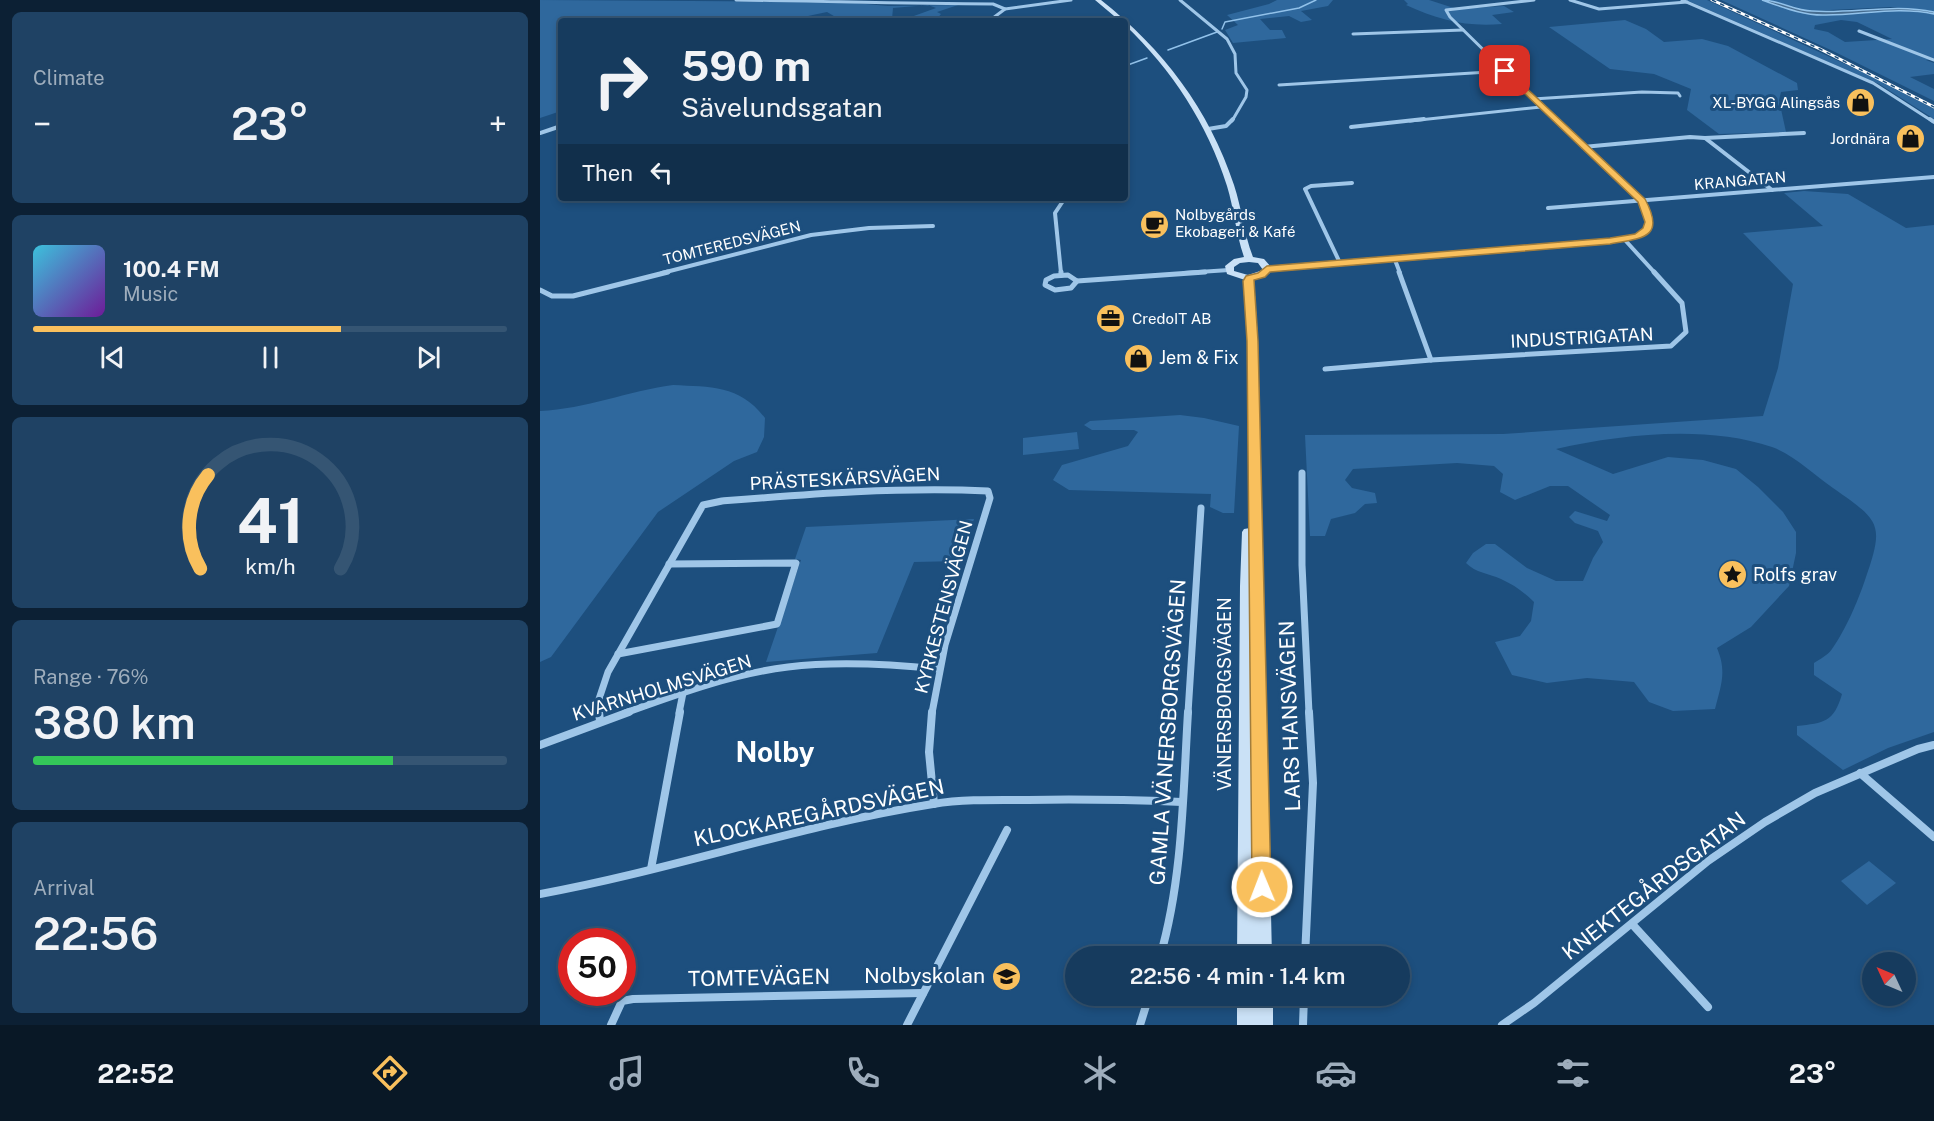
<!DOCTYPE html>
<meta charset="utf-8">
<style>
:root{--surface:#163b5e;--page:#1f4264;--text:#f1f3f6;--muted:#9eadbc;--line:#355573;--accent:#f9c05d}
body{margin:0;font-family:"Public Sans",sans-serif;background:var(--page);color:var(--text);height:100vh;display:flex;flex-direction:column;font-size:22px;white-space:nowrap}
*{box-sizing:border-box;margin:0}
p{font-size:20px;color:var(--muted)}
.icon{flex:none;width:33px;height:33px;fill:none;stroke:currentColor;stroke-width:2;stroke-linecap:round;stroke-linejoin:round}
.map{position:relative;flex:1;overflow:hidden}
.details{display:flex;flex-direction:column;gap:12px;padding:12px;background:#0c2034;width:540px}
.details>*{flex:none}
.top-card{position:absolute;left:18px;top:18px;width:570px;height:183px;border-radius:6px;box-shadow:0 3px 9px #0003,0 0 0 2px var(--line);background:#163b5e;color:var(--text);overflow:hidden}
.needle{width:39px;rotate:314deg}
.buttons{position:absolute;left:1322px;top:952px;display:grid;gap:12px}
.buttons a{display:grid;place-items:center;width:54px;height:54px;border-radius:50%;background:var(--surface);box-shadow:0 3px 9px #0003,0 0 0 2px var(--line);font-size:30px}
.speed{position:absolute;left:18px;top:928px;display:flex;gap:12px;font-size:30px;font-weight:700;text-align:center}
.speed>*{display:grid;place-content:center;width:78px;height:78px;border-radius:50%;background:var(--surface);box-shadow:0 3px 9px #0003,0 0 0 2px var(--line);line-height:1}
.speed .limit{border:9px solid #d22;background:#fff;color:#111}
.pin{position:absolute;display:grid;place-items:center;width:51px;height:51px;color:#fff;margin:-26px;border-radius:12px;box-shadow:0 3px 9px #0006}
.me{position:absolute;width:66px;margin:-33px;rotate:359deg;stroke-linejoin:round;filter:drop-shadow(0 0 4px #0008)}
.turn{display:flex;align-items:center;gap:21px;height:126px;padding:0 24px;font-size:27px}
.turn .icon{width:78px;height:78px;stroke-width:2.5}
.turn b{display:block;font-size:42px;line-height:51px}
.then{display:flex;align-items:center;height:57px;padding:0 24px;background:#0003;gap:12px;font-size:22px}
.big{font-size:45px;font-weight:600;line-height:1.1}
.details .tile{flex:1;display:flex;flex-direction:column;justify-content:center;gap:9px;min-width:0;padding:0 21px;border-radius:9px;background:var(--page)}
.details .dial{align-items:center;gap:0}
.dial svg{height:156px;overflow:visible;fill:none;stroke:var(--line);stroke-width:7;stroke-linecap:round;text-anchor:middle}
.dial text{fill:var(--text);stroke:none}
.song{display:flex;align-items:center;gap:18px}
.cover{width:72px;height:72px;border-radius:9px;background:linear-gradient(135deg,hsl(190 70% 55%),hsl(280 70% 35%))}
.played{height:6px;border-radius:3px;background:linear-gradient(90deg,var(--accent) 65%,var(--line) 65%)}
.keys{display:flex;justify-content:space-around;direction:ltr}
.heat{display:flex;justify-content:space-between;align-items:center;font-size:33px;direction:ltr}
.charge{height:9px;border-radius:4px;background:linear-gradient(90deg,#34c759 76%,var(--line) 0)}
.trip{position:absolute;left:525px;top:946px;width:345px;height:60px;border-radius:30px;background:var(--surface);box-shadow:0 3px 9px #0003,0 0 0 2px var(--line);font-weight:600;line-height:60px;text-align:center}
.menu{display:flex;height:96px;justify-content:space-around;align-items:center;background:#091826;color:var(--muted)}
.menu .icon{width:42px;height:42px}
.menu .active{color:var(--accent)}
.menu b{font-size:27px;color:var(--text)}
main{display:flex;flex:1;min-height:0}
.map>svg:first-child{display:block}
.green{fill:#2f689d;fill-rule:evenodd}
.water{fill:#466c8f;stroke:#92c2ea;stroke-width:1.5}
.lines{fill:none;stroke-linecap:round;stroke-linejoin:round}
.stream{stroke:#92c2ea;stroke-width:1.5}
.street-far4{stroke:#9fc6e8;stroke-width:3}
.street-far3{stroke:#9fc6e8;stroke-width:4}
.street-far2{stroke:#9fc6e8;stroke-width:5}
.street-far1{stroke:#9fc6e8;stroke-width:7}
.street{stroke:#9fc6e8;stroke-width:8}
.secondary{fill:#cae1f6;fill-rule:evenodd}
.rail-casing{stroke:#fff;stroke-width:3}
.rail{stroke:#1d4f7e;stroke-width:1.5;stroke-dasharray:4.5;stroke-linecap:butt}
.route{fill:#f9c05d;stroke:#a27d3c;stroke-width:1.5}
.labels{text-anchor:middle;stroke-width:6;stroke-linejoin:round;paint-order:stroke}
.far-poi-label{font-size:15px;fill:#fff;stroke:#1d4f7e;text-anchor:end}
.far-street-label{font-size:15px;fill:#fff;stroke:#1d4f7e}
.street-label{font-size:18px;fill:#fff;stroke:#1d4f7e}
.poi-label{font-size:18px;fill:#fff;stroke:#1d4f7e;text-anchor:start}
.near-street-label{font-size:21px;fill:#fff;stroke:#1d4f7e}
.near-poi-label{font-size:21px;fill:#fff;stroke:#1d4f7e;text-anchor:end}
.near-district-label{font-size:28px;font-weight:bold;fill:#fff;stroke:#1d4f7e}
</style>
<main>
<section class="details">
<div class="tile"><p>Climate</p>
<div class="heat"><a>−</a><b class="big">23°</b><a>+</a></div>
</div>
<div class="tile">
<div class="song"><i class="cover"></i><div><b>100.4 FM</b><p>Music</p></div></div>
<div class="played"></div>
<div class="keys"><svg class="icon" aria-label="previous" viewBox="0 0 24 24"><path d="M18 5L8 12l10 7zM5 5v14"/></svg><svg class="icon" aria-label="pause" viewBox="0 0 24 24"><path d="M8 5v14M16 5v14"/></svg><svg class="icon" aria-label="next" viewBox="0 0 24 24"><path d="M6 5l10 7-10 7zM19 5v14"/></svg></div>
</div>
<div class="tile dial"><svg viewBox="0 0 100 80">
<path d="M14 69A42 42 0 1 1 86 69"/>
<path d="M14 69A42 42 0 0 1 18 21" stroke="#f9c05d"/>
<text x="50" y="56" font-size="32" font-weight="700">41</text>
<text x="50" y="72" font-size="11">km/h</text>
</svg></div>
<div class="tile"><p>Range · 76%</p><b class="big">380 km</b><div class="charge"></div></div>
<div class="tile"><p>Arrival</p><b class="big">22:56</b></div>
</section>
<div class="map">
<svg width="1394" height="1025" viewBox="0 0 1394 1025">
<rect width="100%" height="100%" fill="#1d4f7e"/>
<!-- green -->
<g class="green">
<path d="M0,0L304,2L348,6L418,5L397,12L401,14L395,21H321L299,19L287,12L268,16L265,21H21V111L0,118ZM388,5L396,8L360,21L352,19L353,8Z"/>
<path d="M737,0H793L788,6L761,11L772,20L761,22L749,16L720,19L730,30H742L746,38L693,43L685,30L698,25L687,15L729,4Z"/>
<path d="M864,0H889L917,9L964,6L974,12L952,15L962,24C925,27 899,20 866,5L868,4Z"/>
<path d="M1146,0H1167L1331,76L1394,109V119L1339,84Z"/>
<path d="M1181,0H1222L1258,11L1285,15L1357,10L1394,14V60H1386L1394,63V74L1370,77L1394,89V101L1293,51ZM1301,20L1317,22L1352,39L1305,42L1288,32L1274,29L1275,25Z"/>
<path d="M1229,0H1394V12L1351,7L1270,11Z"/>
<path d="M1085,20L1106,29L1124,42L1162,39L1188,46L1257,83L1258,90L1241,92L1239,100L1246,132L1179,134L1147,110L1151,89L1114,74L1070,69L1009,27Z"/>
<path d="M1264,191L1308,194L1366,228L1394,225V732L1348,748L1303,770L1257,735V726C1284,723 1294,722 1302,694L1274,675V663C1280,659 1288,655 1292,649C1305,631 1318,601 1325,580C1345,523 1340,521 1293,488C1274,475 1254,455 1232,447C1166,425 1083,434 1016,449L1073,474L1128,457L1163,460L1196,469L1218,487L1243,512L1256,532V553L1249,586L1211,627L1177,648C1187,672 1181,685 1175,709L1133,711L1109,702L1094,682L1047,678L1007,683L972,675L955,642L980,636L991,621L994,602C984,592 974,585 961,579C948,573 936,573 926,563L933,553L946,544H955L987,568L1016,581H1043L1053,558L1063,542L1058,531L1035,523L1029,517L1035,511L1067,521L1070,515L1028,486H1010L975,500L960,492L963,474L954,466L917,463L813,469L805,480L812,488L835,493L837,503L825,504L815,513L791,519L785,536H770L765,435L963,434L1223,416L1238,368L1253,284L1203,233L1283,226L1244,193Z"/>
<path d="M133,385C171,387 200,385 225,418L224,437L217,452L194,461L118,512L11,657L0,662V411C46,409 88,391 133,385Z"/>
<path d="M640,415L664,418L699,426L694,513H683L670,507L671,494L529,490L513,480L522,465L588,446L598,432L594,430H552L544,425L550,421Z"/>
<path d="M537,432L539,449L483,455V438Z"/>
<path d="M434,519L420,561L374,562L337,653L226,662L261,560L255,559L266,527Z"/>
<path d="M1329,861L1356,883L1327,905L1301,881Z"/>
</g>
<!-- water -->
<path class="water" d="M1222,0C1239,0 1255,11 1272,11C1313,14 1353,3 1394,12V14C1357,6 1323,15 1286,15C1264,16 1242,7 1222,0Z"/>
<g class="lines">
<!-- stream -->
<g class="stream">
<path d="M682,29L685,22L759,8L776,0"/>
<path d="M628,50L677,32"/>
<path d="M585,66L607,58"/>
</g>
<!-- street-far4 -->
<g class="street-far4">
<path d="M196,0C282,1 367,4 453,4L465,9"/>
<path d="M640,0L687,39L695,54L696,73L707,90L706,97L692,121"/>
<path d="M994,0L906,10L910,17L1016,121"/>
<path d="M1030,0L1059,9L1147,2"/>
<path d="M1142,0L1333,83L1392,121"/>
<path d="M449,21L465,9L531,0"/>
<path d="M1319,31L1394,60"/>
<path d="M813,34L923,30"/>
<path d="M739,85L965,71"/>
<path d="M993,99L1102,92L1138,93L1140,96"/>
<path d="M870,121L1001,107"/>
</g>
<!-- street-far3 -->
<g class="street-far3">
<path d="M1390,119L1394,122"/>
<path d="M811,127L884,119"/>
<path d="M668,129L686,126L693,119"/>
<path d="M0,133L21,126"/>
<path d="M1165,138L1264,133"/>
<path d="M1043,147L1150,137L1165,138L1232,190"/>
<path d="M1008,208L1394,177"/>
<path d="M1084,239L1115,273"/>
<path d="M855,260L860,273"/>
<path d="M800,263L765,189L771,186L812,183"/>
<path d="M727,269L1070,241L1098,236L1108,229L1110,222L1102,201L1015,119"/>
<path d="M122,273L271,235L329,228L393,226"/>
<path d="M521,273L515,213L525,198"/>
<path d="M644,273L689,270"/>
</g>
<!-- street-far2 -->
<g class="street-far2">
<path d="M521,272V275"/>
<path d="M859,272L891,360"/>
<path d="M528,275L537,281L531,288L515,290L505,285L506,280L514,276Z"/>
<path d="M537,281L665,272"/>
<path d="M0,290L12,296H33L128,272"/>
<path d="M785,369L891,360L1131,346L1146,332L1142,303L1114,272"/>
</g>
<!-- street-far1 -->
<g class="street-far1">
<path d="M762,473V565L769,713"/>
<path d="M78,654L237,624L256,563L129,564"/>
<path d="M59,713L58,702L68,672L163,505L182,501C271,494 359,487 448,491L450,498L405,645L392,713"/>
<path d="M85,713C138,694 192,674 248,667C298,661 349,664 399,669"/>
<path d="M139,713L143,693"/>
<path d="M648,713L661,508"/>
</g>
<!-- street -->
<g class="street">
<path d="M59,712L60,721"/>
<path d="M392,712L389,752L394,804"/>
<path d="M0,745L89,712"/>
<path d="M1320,773L1394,837"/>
<path d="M111,869L140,712"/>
<path d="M0,894C132,870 260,825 393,804C424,799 457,800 488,800C539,799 591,800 642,802"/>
<path d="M1092,924L1168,1007"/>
<path d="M620,957C643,878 643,793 648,712"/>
<path d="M765,957L773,783L769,712"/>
<path d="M71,1025L82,1001L93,999L383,993"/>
<path d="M367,1025L467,830"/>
<path d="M600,1025L609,996"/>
<path d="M763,1025L764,996"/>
<path d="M962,1025L994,1003L1168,861L1225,822L1275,793L1378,749L1394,745"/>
</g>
<!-- secondary -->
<g class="secondary">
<path d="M555,0H561C623,49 669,109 694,185C702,209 704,234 713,257L724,259L731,267L730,273L714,280L718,341L732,957H697L700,586L702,532L704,529L710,528L708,341L705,280L687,274L685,266L694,259L704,257C696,234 694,209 687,186C667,123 632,70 585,25V21H580ZM709,262L718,263L723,270L708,275L694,271V267L700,263Z"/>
<rect x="697" y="996" width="36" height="29"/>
</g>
<defs>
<path id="rail" d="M1172,0L1280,49L1394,107"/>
</defs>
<!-- rail casing -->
<use href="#rail" class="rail-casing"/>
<!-- rail -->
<use href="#rail" class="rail"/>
</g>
<!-- route -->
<path class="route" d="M965,68L1105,199C1126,238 1103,238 1070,244L730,272L725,277L714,280L718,341L731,887L729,893L722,896L715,893L712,887L707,341L703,281L706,276L718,273L727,266L1070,238L1095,234L1103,228L1105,222L1098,202L962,72Z"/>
<!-- icons -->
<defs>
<symbol id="shop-disc" viewBox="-11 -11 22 22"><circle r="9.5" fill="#f9c05d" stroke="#1d4f7e"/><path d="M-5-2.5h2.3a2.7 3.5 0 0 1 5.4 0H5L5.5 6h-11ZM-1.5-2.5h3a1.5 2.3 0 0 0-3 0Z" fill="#111"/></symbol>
<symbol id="cafe-disc" viewBox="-11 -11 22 22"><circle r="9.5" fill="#f9c05d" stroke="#1d4f7e"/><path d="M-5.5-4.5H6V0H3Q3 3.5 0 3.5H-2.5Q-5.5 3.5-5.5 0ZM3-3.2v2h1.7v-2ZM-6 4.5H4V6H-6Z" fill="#111"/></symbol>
<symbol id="office-disc" viewBox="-11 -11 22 22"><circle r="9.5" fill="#f9c05d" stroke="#1d4f7e"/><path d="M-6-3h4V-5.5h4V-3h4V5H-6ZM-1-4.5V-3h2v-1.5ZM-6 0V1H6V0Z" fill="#111"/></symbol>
<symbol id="sight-disc" viewBox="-11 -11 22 22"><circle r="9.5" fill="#f9c05d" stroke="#1d4f7e"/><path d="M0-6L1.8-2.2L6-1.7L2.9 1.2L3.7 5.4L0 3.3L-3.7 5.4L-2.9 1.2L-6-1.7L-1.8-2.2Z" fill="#111"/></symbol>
<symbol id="school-disc" viewBox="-11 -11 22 22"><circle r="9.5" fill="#f9c05d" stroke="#1d4f7e"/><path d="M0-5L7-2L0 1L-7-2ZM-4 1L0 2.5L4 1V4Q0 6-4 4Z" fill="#111"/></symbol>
</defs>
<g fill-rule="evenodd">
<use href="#shop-disc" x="1304" y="86" width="33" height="33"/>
<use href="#shop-disc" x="1354" y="122" width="33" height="33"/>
<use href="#cafe-disc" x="598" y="208" width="33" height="33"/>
<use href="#office-disc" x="554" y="302" width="33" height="33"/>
<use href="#shop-disc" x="582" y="342" width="33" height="33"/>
<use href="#sight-disc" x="1176" y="558" width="33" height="33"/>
<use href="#school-disc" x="450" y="960" width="33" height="33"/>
</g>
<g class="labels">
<!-- far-poi labels -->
<g class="far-poi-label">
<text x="1300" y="108">XL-BYGG Alingsås</text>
<text x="1350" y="144">Jordnära</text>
<text x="635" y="220" text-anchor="start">Nolbygårds<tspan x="635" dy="17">Ekobageri &amp; Kafé</tspan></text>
<text x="592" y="324" text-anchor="start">CredoIT AB</text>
</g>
<!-- far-street labels -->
<g class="far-street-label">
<text transform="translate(1200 181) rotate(-5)" y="5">KRANGATAN</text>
<text transform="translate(192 243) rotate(-14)" y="5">TOMTEREDSVÄGEN</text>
</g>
<!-- street labels -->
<g class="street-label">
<text transform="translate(1042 338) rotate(-3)" y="6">INDUSTRIGATAN</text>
<text transform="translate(305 479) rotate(-3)" y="6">PRÄSTESKÄRSVÄGEN</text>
<text transform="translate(404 607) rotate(-75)" y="6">KYRKESTENSVÄGEN</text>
<text transform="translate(122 688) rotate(-17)" y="6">KVARNHOLMSVÄGEN</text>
<text transform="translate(685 694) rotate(-90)" y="6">VÄNERSBORGSVÄGEN</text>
</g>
<!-- poi labels -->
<g class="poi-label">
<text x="619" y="364">Jem &amp; Fix</text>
<text x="1213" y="581">Rolfs grav</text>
</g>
<!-- near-street labels -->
<g class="near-street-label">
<text transform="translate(750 716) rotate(-92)" y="7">LARS HANSVÄGEN</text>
<text transform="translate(628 732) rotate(-86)" y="7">GAMLA VÄNERSBORGSVÄGEN</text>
<text transform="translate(279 813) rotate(-12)" y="7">KLOCKAREGÅRDSVÄGEN</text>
<text transform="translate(1114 886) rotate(-38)" y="7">KNEKTEGÅRDSGATAN</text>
<text transform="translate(219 978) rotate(-1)" y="7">TOMTEVÄGEN</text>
</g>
<!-- near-poi labels -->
<g class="near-poi-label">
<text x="445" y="983">Nolbyskolan</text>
</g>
<!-- near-district labels -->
<g class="near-district-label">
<text x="235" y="762">Nolby</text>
</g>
</g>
</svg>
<div class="buttons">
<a><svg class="needle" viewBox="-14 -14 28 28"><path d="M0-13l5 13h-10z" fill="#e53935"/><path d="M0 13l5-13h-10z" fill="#9eadbc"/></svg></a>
</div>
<div class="speed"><div class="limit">50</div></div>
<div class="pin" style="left:965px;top:71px;background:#d93025"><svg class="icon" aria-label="arrive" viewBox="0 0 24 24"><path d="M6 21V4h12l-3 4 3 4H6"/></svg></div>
<svg class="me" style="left:722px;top:887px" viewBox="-20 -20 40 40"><circle r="17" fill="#f9c05d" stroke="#fff" stroke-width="3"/><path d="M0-11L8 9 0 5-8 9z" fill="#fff"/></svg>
<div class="trip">22:56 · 4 min · 1.4 km</div>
<div class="top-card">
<div class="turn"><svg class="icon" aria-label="right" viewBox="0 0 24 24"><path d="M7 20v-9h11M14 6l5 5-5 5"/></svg><div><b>590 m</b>Sävelundsgatan</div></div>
<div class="then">Then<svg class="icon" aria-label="left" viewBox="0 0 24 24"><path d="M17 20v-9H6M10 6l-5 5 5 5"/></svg></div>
</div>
</div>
</main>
<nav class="menu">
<b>22:52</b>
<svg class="icon active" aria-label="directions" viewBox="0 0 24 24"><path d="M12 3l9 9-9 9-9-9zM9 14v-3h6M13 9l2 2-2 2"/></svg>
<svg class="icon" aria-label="music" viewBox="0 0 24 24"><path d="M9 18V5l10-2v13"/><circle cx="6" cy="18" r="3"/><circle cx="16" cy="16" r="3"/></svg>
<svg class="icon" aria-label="phone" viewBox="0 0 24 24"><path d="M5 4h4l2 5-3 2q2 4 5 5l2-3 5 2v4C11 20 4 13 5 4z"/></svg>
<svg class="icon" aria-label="climate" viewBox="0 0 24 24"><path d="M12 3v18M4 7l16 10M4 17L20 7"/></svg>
<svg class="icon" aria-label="car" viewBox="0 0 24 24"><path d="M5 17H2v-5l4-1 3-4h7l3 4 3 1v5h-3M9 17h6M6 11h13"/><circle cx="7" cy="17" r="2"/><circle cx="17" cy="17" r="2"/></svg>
<svg class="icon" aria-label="filters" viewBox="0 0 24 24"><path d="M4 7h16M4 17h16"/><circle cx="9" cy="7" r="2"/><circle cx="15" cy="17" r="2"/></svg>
<b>23°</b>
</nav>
